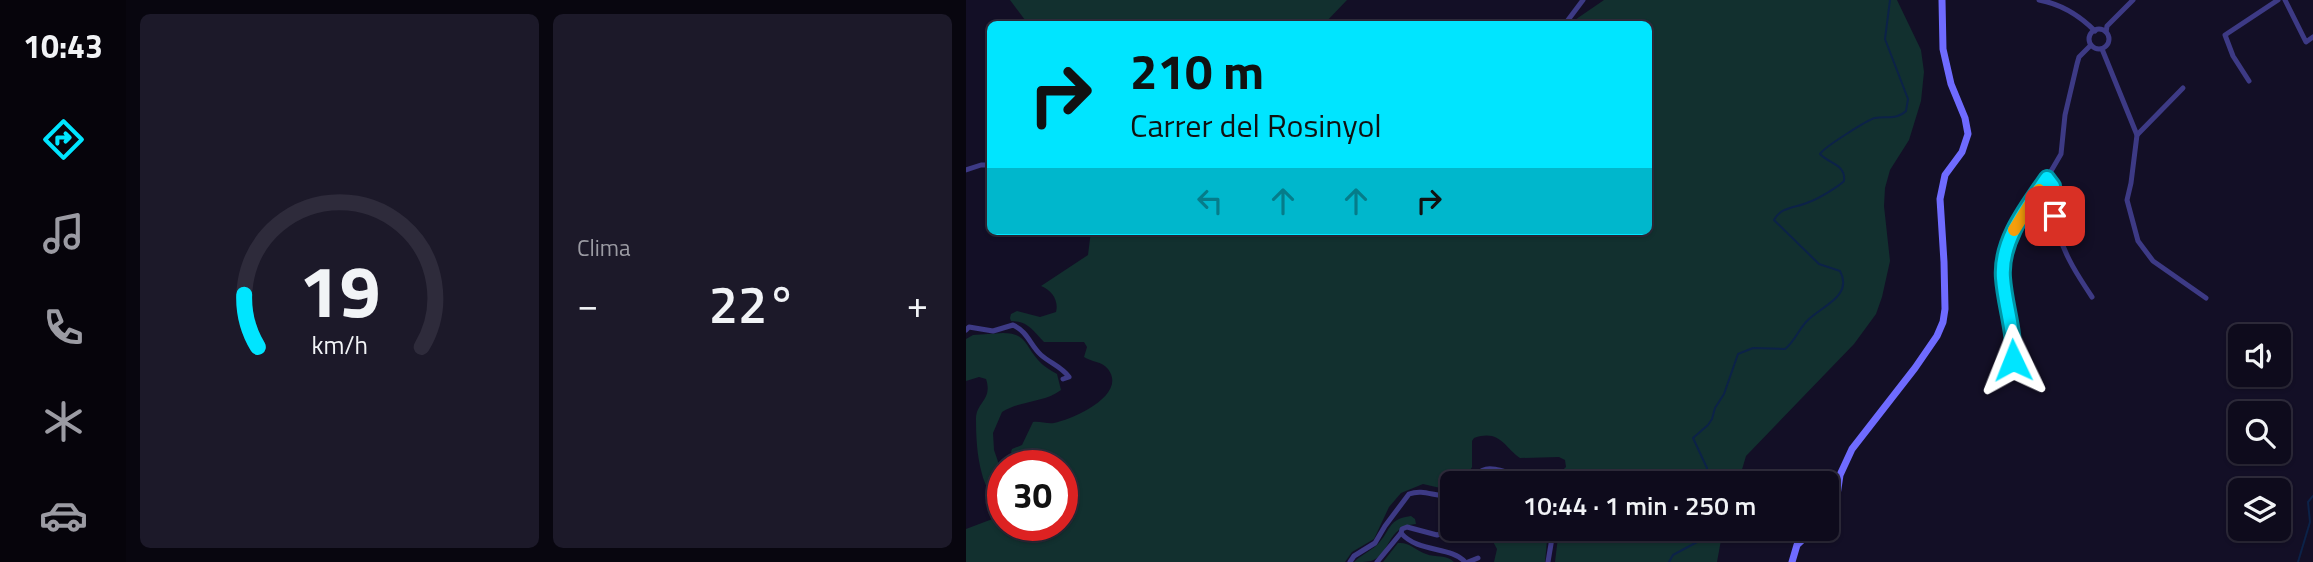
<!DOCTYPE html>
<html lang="es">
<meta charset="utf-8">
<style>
:root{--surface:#0e0b1c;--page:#1c1929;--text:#f1f3f6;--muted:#9b9ba3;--line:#2e2b3b;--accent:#00e5ff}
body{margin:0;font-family:"Titillium Web",sans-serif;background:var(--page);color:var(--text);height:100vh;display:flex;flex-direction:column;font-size:26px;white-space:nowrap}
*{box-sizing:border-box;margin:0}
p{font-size:23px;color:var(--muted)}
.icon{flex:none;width:38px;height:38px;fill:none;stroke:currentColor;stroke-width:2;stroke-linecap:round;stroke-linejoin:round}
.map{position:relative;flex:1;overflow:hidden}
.details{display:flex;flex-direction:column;gap:14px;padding:14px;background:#08060f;width:840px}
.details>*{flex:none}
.hud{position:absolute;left:21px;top:21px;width:665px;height:214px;border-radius:10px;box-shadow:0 2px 5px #0004,0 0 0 2px var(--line);background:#00e5ff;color:#111;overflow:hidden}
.tools{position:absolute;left:1262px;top:324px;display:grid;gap:14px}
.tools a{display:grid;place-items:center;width:63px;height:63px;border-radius:10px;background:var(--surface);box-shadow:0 2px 5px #0004,0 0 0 2px var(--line);font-size:35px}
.speed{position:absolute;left:21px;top:450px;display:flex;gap:14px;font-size:35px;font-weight:700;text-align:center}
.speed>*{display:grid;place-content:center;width:91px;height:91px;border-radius:50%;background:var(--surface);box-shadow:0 2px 5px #0004,0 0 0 2px var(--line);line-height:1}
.speed .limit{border:10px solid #d22;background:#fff;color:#111}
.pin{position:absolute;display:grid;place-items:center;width:60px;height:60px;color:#fff;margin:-30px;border-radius:14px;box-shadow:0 4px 10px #0006}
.me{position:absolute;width:77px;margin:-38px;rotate:358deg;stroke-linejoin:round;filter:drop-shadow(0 0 5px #0008)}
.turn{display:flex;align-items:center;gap:24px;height:147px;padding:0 28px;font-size:32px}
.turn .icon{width:91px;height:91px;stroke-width:2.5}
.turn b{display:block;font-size:49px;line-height:60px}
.lanes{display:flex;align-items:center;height:66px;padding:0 28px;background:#0003;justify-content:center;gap:35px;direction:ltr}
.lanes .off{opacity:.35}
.big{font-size:52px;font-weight:600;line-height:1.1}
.details .tile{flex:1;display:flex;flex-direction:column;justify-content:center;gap:10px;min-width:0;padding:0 24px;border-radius:10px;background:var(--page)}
.details .dial{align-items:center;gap:0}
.dial svg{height:182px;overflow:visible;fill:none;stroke:var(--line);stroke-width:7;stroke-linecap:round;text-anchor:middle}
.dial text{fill:var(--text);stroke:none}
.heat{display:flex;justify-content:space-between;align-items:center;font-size:38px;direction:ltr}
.details .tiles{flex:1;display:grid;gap:14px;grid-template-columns:repeat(2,1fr)}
.trip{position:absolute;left:474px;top:471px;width:399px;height:70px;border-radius:10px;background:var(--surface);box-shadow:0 2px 5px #0004,0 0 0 2px var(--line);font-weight:600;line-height:70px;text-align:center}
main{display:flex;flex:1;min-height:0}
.menu{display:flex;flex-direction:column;width:126px;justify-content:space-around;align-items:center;background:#06040b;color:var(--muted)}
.menu .icon{width:49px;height:49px}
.menu .active{color:var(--accent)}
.menu b{font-size:32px;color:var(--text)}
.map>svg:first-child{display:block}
.green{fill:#12302f}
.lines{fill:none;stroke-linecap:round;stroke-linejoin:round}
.stream{stroke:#0c2248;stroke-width:2}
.street{stroke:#3d3a85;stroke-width:5}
.secondary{stroke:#6f6bff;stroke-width:7}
.route-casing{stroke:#0095a6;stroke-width:18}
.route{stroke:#00e5ff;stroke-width:12}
.slow{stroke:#f59e0b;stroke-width:12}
</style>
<main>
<nav class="menu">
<b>10:43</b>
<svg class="icon active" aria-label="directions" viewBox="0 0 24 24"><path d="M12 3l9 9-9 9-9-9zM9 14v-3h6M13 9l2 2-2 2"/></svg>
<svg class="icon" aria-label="music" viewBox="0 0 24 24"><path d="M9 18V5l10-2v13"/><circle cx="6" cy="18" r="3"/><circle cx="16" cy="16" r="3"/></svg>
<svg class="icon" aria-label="phone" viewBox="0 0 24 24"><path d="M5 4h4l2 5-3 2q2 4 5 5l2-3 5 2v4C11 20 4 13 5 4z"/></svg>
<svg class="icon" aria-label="climate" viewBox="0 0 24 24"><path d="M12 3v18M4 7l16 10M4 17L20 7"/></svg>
<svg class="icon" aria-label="car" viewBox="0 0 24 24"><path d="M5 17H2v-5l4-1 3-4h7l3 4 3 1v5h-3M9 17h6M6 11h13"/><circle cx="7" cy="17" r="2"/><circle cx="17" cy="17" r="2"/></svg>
</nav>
<section class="details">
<div class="tiles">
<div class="tile dial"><svg viewBox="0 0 100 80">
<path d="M14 69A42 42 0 1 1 86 69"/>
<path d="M14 69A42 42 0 0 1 8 46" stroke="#00e5ff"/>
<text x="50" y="56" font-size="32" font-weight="700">19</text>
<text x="50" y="72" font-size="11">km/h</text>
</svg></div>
<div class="tile"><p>Clima</p>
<div class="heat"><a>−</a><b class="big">22°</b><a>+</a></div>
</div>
</div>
</section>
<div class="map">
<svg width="1347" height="562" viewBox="0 0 1347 562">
<rect width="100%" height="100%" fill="#130f26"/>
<!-- green -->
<g class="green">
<path d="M44,0H381L358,24H62Z"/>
<path d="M638,0H931L955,50L958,72L955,101L943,140L924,170L919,188L918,206L924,261L916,297L910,314L888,344L780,456L772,483H514C535,464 575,493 600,467L599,460L593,457L554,458C538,447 534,429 508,438L506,441V467L498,481L486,483V489L483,490L457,484L435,493L423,507L408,539L386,552L379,562H0V529L37,515V525H96V500L100,495L96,487V466L61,465L57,462L49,461L45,452L46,449L56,445L67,422C74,421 81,424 88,423C107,419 162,395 142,369C136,361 125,362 118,357L121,347L118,342H78C67,331 62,321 45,321L44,318L45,314L51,311L74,317L90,312C93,301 86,290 75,286L122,255L125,231H682V24H603Z"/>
<path d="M37,333C60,333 59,345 72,360C77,366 84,370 91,374L95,390C78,403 55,400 36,412L27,433L28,450L37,476V499L24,500C23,489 18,483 16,474C11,456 10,437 10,419C10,402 27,400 20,379L13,377L0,381V339L7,335Z"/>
<path d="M445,516L449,519L450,524C419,527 426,554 405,561C401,562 393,562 388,562C395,555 404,551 411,545C425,531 421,519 445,516Z"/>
<path d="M526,528L563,529L577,532L581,540L579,562H528L531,549L523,534Z"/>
<path d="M593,529V528L757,529L751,562H589Z"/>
<path d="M432,543C444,542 449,550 460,554C470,558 480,554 488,562H417Z"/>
</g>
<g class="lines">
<!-- stream -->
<g class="stream">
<path d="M739,483L741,468L727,438L742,425L746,419L749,408L758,394L772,354L787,348L819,349C828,342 832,331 840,322C853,307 888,297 874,271L853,264L808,220C815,206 831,208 843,202C852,199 872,187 878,181C880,164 863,164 854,154C857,148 901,120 909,118C920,116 931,120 940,111L942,99L919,39L924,0"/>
<path d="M703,562L707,555L731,542L734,528"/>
<path d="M1332,562L1344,522L1342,502L1347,496"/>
</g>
<!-- street -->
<g class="street">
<path d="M1073,0C1095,4 1113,15 1129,31"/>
<path d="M1319,0L1340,42L1347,37"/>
<path d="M599,24L617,0"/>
<circle cx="1133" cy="39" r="10"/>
<path d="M1140,32L1141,26L1167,0"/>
<path d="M1125,45L1113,57L1111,64L1099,115L1095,154L1081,178C1092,192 1087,214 1092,232C1099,256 1112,276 1126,297"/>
<path d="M1136,49L1171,135L1165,183L1161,200L1172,241L1187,261L1240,298"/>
<path d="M1283,81L1267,56L1259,35L1312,0"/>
<path d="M1171,135L1217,88"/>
<path d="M0,170L15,165H24"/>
<path d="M0,330L3,327L27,331L47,325C62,332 64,345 75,355C84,363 96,367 103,377L97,379"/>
<path d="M1043,378L1048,342L1037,275L1039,255L1050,226L1081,178"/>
<path d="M501,483C518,465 522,467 544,473"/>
<path d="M496,528L471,535L441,527L436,529L435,533C452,553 485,546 499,562"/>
<path d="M384,562L388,556L409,543L419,526L443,494C459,488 471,499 486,495"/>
<path d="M411,562L435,533"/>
<path d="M502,562L512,558"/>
<path d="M582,562L586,538L585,528"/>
</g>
<!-- secondary -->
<g class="secondary">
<path d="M861,520L869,509L874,475L886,449L949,368L971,336L977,322L979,309L978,262L974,199L979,175L996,152L1002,134L999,118L985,84L977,49L976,0"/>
<path d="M826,562L831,545L849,528"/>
</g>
</g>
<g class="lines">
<defs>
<path id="route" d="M1047,360C1049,331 1039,306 1037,278C1034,241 1061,207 1081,178L1087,186L1089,216"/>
</defs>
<!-- route casing -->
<use href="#route" class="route-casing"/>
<!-- route -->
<use href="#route" class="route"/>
<!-- slow -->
<path class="slow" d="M1048,230L1073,190"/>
</g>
</svg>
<div class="tools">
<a><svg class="icon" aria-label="sound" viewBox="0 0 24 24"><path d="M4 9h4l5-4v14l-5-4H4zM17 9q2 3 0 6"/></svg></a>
<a><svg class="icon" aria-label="search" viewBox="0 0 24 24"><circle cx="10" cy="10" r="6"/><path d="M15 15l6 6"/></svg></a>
<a><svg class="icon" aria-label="layers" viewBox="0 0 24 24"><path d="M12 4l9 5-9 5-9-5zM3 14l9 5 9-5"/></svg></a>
</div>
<div class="speed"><div class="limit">30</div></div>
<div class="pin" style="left:1089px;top:216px;background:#d93025"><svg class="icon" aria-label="arrive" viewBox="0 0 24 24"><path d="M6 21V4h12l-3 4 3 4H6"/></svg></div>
<svg class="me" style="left:1047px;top:360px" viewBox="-20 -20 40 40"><path d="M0-17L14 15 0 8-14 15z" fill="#00e5ff" stroke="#fff" stroke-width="4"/></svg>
<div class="trip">10:44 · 1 min · 250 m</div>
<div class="hud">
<div class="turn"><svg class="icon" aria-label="right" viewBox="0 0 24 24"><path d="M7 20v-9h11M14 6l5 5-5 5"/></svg><div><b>210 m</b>Carrer del Rosinyol</div></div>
<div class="lanes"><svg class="icon off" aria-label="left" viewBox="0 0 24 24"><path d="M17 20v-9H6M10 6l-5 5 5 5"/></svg><svg class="icon off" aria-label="ahead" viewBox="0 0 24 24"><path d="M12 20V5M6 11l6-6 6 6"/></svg><svg class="icon off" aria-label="ahead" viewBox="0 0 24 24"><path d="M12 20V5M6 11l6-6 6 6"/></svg><svg class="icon" aria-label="right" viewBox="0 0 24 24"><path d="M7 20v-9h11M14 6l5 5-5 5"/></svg></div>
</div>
</div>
</main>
